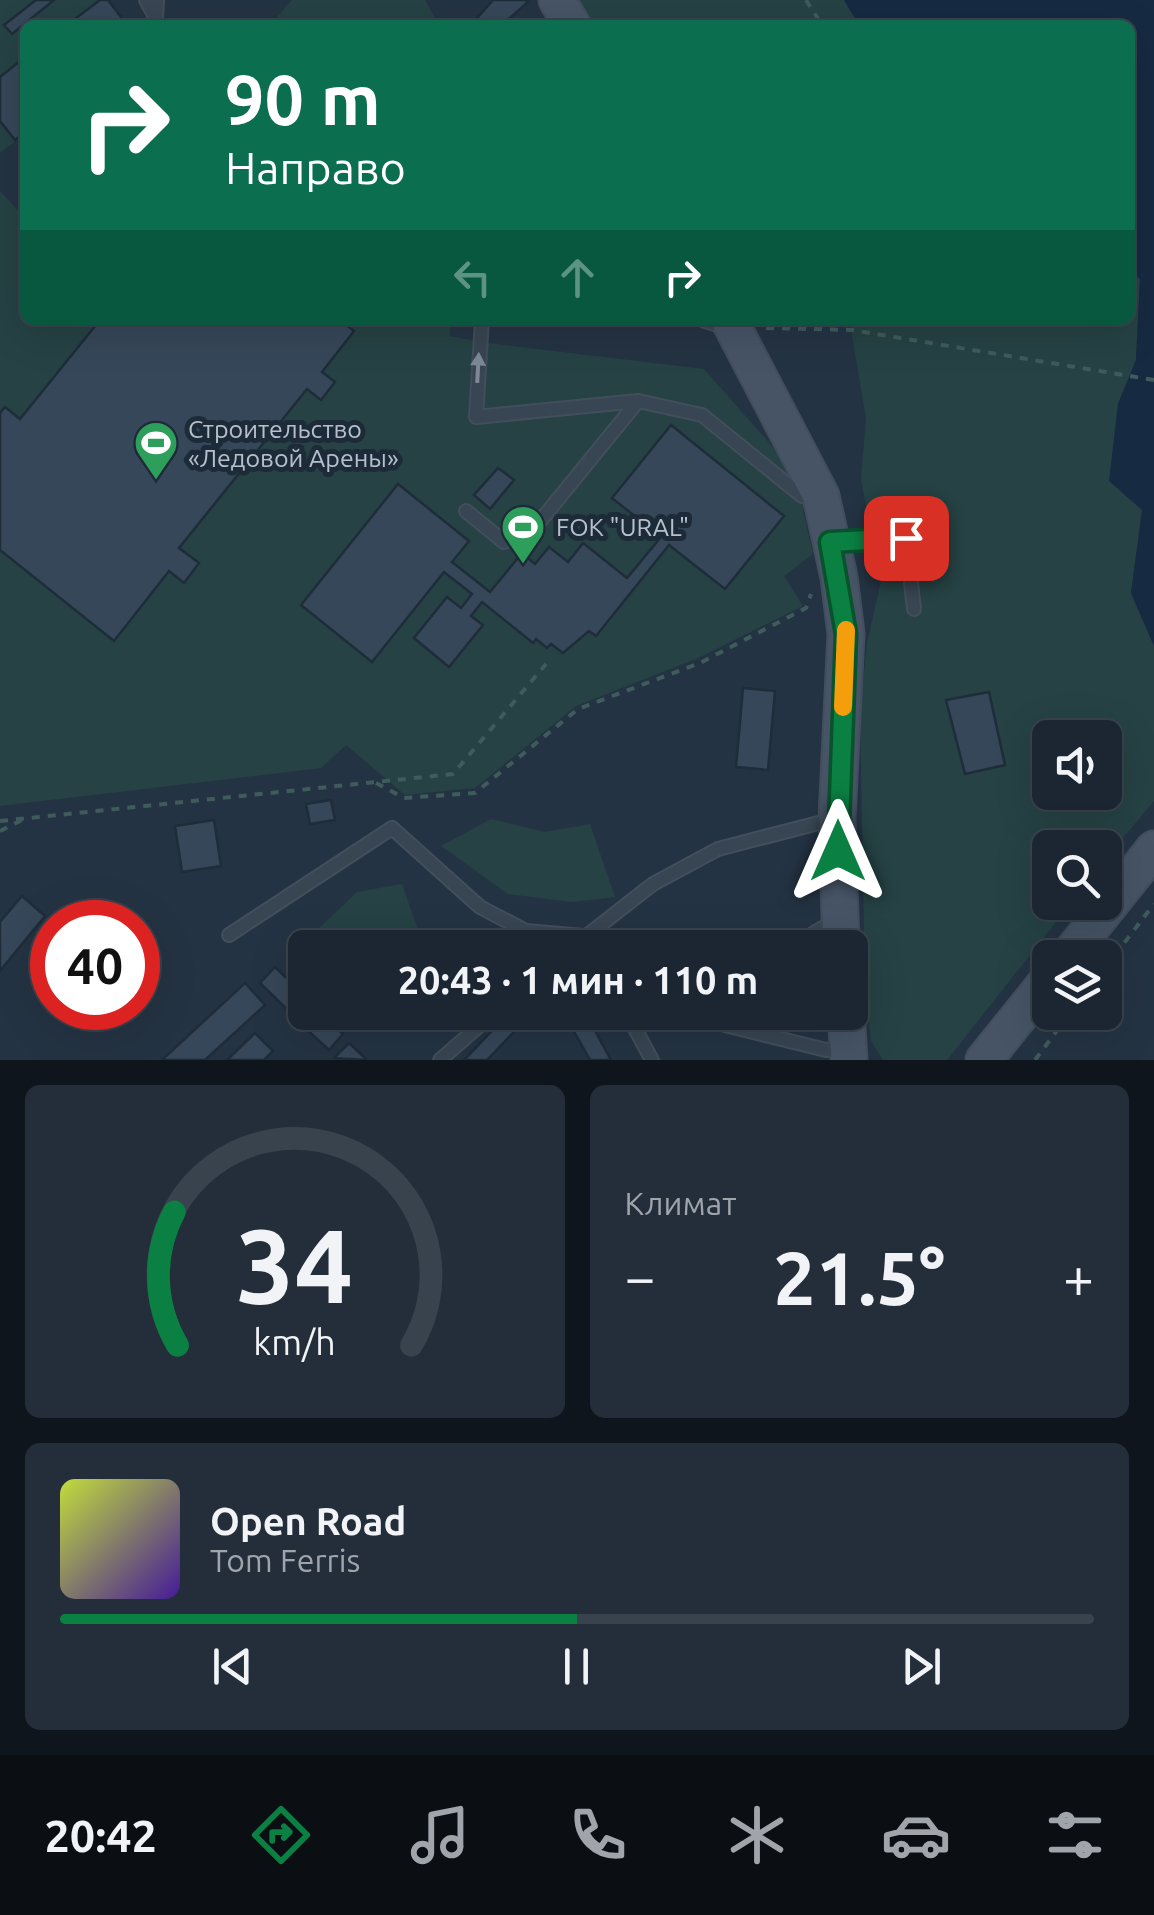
<!DOCTYPE html>
<html lang="ru">
<meta charset="utf-8">
<style>
:root{--surface:#1b2632;--page:#242e3a;--text:#f1f3f6;--muted:#a0a5ac;--line:#39434d;--accent:#0b8043}
body{margin:0;font-family:Ubuntu,sans-serif;background:var(--page);color:var(--text);height:100vh;display:flex;flex-direction:column;font-size:38px;white-space:nowrap}
*{box-sizing:border-box;margin:0}
p{font-size:32px;color:var(--muted)}
.icon{flex:none;width:55px;height:55px;fill:none;stroke:currentColor;stroke-width:2;stroke-linecap:round;stroke-linejoin:round}
.map{position:relative;height:1060px;overflow:hidden}
.side{display:flex;flex-direction:column;gap:25px;padding:25px;background:#0f151c;flex:1}
.side>*{flex:none}
.banner{position:absolute;left:20px;top:20px;width:1115px;height:305px;border-radius:15px;box-shadow:0 10px 40px #0002,0 0 0 2px var(--line);background:#0b6e4f;color:#fff;overflow:hidden}
.tools{position:absolute;left:1032px;top:720px;display:grid;gap:20px}
.tools a{display:grid;place-items:center;width:90px;height:90px;border-radius:15px;background:var(--surface);box-shadow:0 10px 40px #0002,0 0 0 2px var(--line);font-size:50px}
.speed{position:absolute;left:30px;top:900px;display:flex;gap:20px;font-size:50px;font-weight:700;text-align:center}
.speed>*{display:grid;place-content:center;width:130px;height:130px;border-radius:50%;background:var(--surface);box-shadow:0 10px 40px #0002,0 0 0 2px var(--line);line-height:1}
.speed .limit{border:15px solid #d22;background:#fff;color:#111}
.pin{position:absolute;display:grid;place-items:center;width:85px;height:85px;color:#fff;margin:-42px;border-radius:20px;box-shadow:0 5px 15px #0006}
.me{position:absolute;width:110px;margin:-55px;rotate:0deg;stroke-linejoin:round;filter:drop-shadow(0 0 8px #0008)}
.turn{display:flex;align-items:center;gap:35px;height:210px;padding:0 40px;font-size:45px}
.turn .icon{width:130px;height:130px;stroke-width:2.5}
.turn b{display:block;font-size:70px;line-height:85px}
.lanes{display:flex;align-items:center;height:95px;padding:0 40px;background:#0003;justify-content:center;gap:50px;direction:ltr}
.lanes .off{opacity:.35}
.big{font-size:75px;font-weight:700;line-height:1.1}
.side .widget{flex:1;display:flex;flex-direction:column;justify-content:center;gap:15px;min-width:0;padding:0 35px;border-radius:15px;background:var(--page)}
.side .dial{align-items:center;gap:0}
.dial svg{height:260px;overflow:visible;fill:none;stroke:var(--line);stroke-width:7;stroke-linecap:round;text-anchor:middle}
.dial text{fill:var(--text);stroke:none}
.song{display:flex;align-items:center;gap:30px}
.cover{width:120px;height:120px;border-radius:15px;background:linear-gradient(135deg,hsl(70 70% 55%),hsl(260 70% 35%))}
.played{height:10px;border-radius:5px;background:linear-gradient(90deg,var(--accent) 50%,var(--line) 50%)}
.keys{display:flex;justify-content:space-around;direction:ltr}
.heat{display:flex;justify-content:space-between;align-items:center;font-size:55px;direction:ltr}
.side .tiles{flex:1;display:grid;gap:25px;grid-template-columns:1fr 1fr}
.widget:last-child{grid-column:span 2}
.trip{position:absolute;left:288px;top:930px;width:580px;height:100px;border-radius:15px;background:var(--surface);box-shadow:0 10px 40px #0002,0 0 0 2px var(--line);font-weight:700;line-height:100px;text-align:center}
.tab-bar{display:flex;height:160px;justify-content:space-around;align-items:center;background:#0b0f14;color:var(--muted)}
.tab-bar .icon{width:70px;height:70px}
.tab-bar .selected{color:var(--accent)}
.tab-bar b{font-size:45px;color:var(--text)}
.map>svg:first-child{display:block}
.green{fill:#264244;fill-rule:evenodd}
.water{fill:#162a42}
.building{fill:#364759;stroke:#1f2c3a;stroke-width:2.5}
.lines{fill:none;stroke-linecap:round;stroke-linejoin:round}
.lane-casing{stroke:#424e5c;stroke-width:16}
.secondary-casing{stroke:#424e5c;stroke-width:39}
.path{stroke:#3f5b5b;stroke-width:4;stroke-dasharray:8 8;stroke-linecap:butt}
.lane{stroke:#384552;stroke-width:12}
.secondary{stroke:#465466;stroke-width:35}
.oneway{fill:#7d8995}
.route-casing{stroke:#07532c;stroke-width:25}
.route{stroke:#0b8043;stroke-width:18}
.slow{stroke:#f59e0b;stroke-width:18}
.labels{text-anchor:middle;stroke-width:10;stroke-linejoin:round;paint-order:stroke}
.poi-label{font-size:25px;fill:#b5c0cc;stroke:#1d2a38;text-anchor:start}
</style>
<div class="map">
<svg width="1154" height="1060" viewBox="0 0 1154 1060">
<rect width="100%" height="100%" fill="#243343"/>
<!-- green -->
<g class="green">
<path d="M0,0H109L127,25H25V134L0,153Z"/>
<path d="M292,0H425L439,25H270Z"/>
<path d="M577,0H844L859,25H593Z"/>
<path d="M0,191L25,218V320H451L450,336L480,342L704,369L801,479L812,499L803,510L813,554L784,576L803,606L698,658L576,706L475,788L405,795L346,745L321,768L0,806Z"/>
<path d="M1130,270L1140,278L1136,360L1118,404L1143,509L1131,593L1154,646V801L1105,859V848H1050V902L1071,903L947,1060H883L871,1041L865,986L860,713L867,643L881,581L861,480L866,418L850,323L825,320H1130ZM1050,738H1105V792H1050Z"/>
<path d="M491,819L545,832L590,824L615,897L572,902L508,894L441,846Z"/>
<path d="M402,884L424,947L305,948V973L289,957L357,892Z"/>
</g>
<!-- water -->
<path class="water" d="M844,0H1154V646L1131,593L1142,510L1109,481L1118,404L1136,360L1140,279L1130,270V25H859Z"/>
<!-- building -->
<g class="building">
<path d="M36,0H54L12,34L4,25Z"/>
<path d="M100,0H108L127,25H67Z"/>
<path d="M493,0H526L528,2L502,25H471Z"/>
<path d="M25,57V132L15,140L0,121V77Z"/>
<path d="M100,320H340L354,331L322,372L335,382L321,400L307,389L179,548L199,563L184,583L169,571L114,641L0,550V413L5,407L20,419Z"/>
<path d="M671,425L784,516L725,589L669,545L596,636L589,631L563,653L551,644L547,648L536,639L533,643L482,602L471,616L483,625L449,667L414,638L447,597L461,608L472,594L444,572L372,662L301,605L398,484L469,541L452,562L490,592L522,553L535,564L549,547L568,562L583,543L627,578L661,537L612,498Z"/>
<path d="M498,468L514,480L490,509L474,495Z"/>
<path d="M743,688L775,691L768,770L736,767Z"/>
<path d="M989,692L1005,765L965,774L946,700Z"/>
<path d="M331,800L335,820L310,824L306,804Z"/>
<path d="M214,820L221,866L182,872L175,826Z"/>
<path d="M22,896L45,916L0,971V922Z"/>
<path d="M275,967L305,996L308,1012L299,1021L260,983Z"/>
<path d="M245,983L265,1005L205,1060H162Z"/>
<path d="M317,1012L343,1034L329,1050L304,1027Z"/>
<path d="M510,1012H533L487,1060H464Z"/>
<path d="M563,1012H585L611,1060H590Z"/>
<path d="M686,1012H712L713,1022L688,1025Z"/>
<path d="M255,1033L273,1051L264,1060H227Z"/>
<path d="M349,1043L367,1060L334,1058Z"/>
</g>
<g class="lines">
<defs>
<g id="lane">
<path d="M146,0L156,18L157,0"/>
<path d="M482,320L476,417L638,401L702,415L802,496"/>
<path d="M702,320L729,329"/>
<path d="M466,511L504,542L537,525L638,401"/>
<path d="M832,542L906,538L914,609"/>
<path d="M229,935L392,828L480,907L526,931L584,936L590,948"/>
<path d="M571,948L653,884L718,849L834,819"/>
<path d="M789,948L834,921"/>
<path d="M626,1012L652,1060"/>
<path d="M725,1012V1025L826,1050L846,1048"/>
<path d="M440,1060L495,1012"/>
</g>
<g id="secondary">
<path d="M557,0L572,25"/>
<path d="M729,320L821,496L839,577L846,634L837,818L841,948"/>
<path d="M1067,958L1154,849"/>
<path d="M846,1012L849,1060"/>
<path d="M984,1060L1050,978"/>
</g>
</defs>
<!-- lane casing -->
<use href="#lane" class="lane-casing"/>
<!-- secondary casing -->
<use href="#secondary" class="secondary-casing"/>
<!-- path -->
<g class="path">
<path d="M806,0L822,25"/>
<path d="M760,321L836,325L846,320"/>
<path d="M766,328L852,330L1154,380"/>
<path d="M376,783L404,798L475,793L578,709L700,663L806,608L811,594"/>
<path d="M0,821L453,774L546,664"/>
<path d="M0,831L22,820"/>
<path d="M1105,968L1154,904"/>
<path d="M1035,1060L1071,1012"/>
</g>
<!-- lane -->
<use href="#lane" class="lane"/>
<!-- secondary -->
<use href="#secondary" class="secondary"/>
</g>
<!-- one-way arrows -->
<defs><path id="oneway-solid" d="M-6-.8H1V-3.2L6.5 0L1 3.2V.8H-6Z" transform="scale(2.5)"/></defs>
<use class="oneway" href="#oneway-solid" transform="translate(478 368) rotate(-87)"/>
<g class="lines">
<defs>
<path id="route" d="M838,851L846,634L830,542L906,538"/>
</defs>
<!-- route casing -->
<use href="#route" class="route-casing"/>
<!-- route -->
<use href="#route" class="route"/>
<!-- slow -->
<path class="slow" d="M843,707L846,630"/>
</g>
<!-- icons -->
<defs>
<symbol id="stadium-pin" viewBox="-11 -11 22 30"><path d="M0 17L-7.5 6A9.5 9.5 0 1 1 7.5 6Z" fill="#2e9e5b" stroke="#1d2a38"/><path d="M0-5a6.5 5 0 1 0 0 10a6.5 5 0 1 0 0-10ZM-3.5-1.8h7v3.6h-7Z" fill="#fff"/></symbol>
</defs>
<g fill-rule="evenodd">
<use href="#stadium-pin" x="131" y="418" width="50" height="68"/>
<use href="#stadium-pin" x="498" y="502" width="50" height="68"/>
</g>
<g class="labels">
<!-- poi labels -->
<g class="poi-label">
<text x="188" y="438">Строительство<tspan x="188" dy="29">«Ледовой Арены»</tspan></text>
<text x="556" y="536">FOK "URAL"</text>
</g>
</g>
</svg>
<div class="tools">
<a><svg class="icon" aria-label="sound" viewBox="0 0 24 24"><path d="M4 9h4l5-4v14l-5-4H4zM17 9q2 3 0 6"/></svg></a>
<a><svg class="icon" aria-label="search" viewBox="0 0 24 24"><circle cx="10" cy="10" r="6"/><path d="M15 15l6 6"/></svg></a>
<a><svg class="icon" aria-label="layers" viewBox="0 0 24 24"><path d="M12 4l9 5-9 5-9-5zM3 14l9 5 9-5"/></svg></a>
</div>
<div class="speed"><div class="limit">40</div></div>
<div class="pin" style="left:906px;top:538px;background:#d93025"><svg class="icon" aria-label="arrive" viewBox="0 0 24 24"><path d="M6 21V4h12l-3 4 3 4H6"/></svg></div>
<svg class="me" style="left:838px;top:851px" viewBox="-20 -20 40 40"><path d="M0-17L14 15 0 8-14 15z" fill="#0b8043" stroke="#fff" stroke-width="4"/></svg>
<div class="trip">20:43 · 1 мин · 110 m</div>
<div class="banner">
<div class="turn"><svg class="icon" aria-label="right" viewBox="0 0 24 24"><path d="M7 20v-9h11M14 6l5 5-5 5"/></svg><div><b>90 m</b>Направо</div></div>
<div class="lanes"><svg class="icon off" aria-label="left" viewBox="0 0 24 24"><path d="M17 20v-9H6M10 6l-5 5 5 5"/></svg><svg class="icon off" aria-label="ahead" viewBox="0 0 24 24"><path d="M12 20V5M6 11l6-6 6 6"/></svg><svg class="icon" aria-label="right" viewBox="0 0 24 24"><path d="M7 20v-9h11M14 6l5 5-5 5"/></svg></div>
</div>
</div>
<section class="side">
<div class="tiles">
<div class="widget dial"><svg viewBox="0 0 100 80">
<path d="M14 69A42 42 0 1 1 86 69"/>
<path d="M14 69A42 42 0 0 1 13 28" stroke="#0b8043"/>
<text x="50" y="56" font-size="32" font-weight="700">34</text>
<text x="50" y="72" font-size="11">km/h</text>
</svg></div>
<div class="widget"><p>Климат</p>
<div class="heat"><a>−</a><b class="big">21.5°</b><a>+</a></div>
</div>
<div class="widget">
<div class="song"><i class="cover"></i><div><b>Open Road</b><p>Tom Ferris</p></div></div>
<div class="played"></div>
<div class="keys"><svg class="icon" aria-label="previous" viewBox="0 0 24 24"><path d="M18 5L8 12l10 7zM5 5v14"/></svg><svg class="icon" aria-label="pause" viewBox="0 0 24 24"><path d="M8 5v14M16 5v14"/></svg><svg class="icon" aria-label="next" viewBox="0 0 24 24"><path d="M6 5l10 7-10 7zM19 5v14"/></svg></div>
</div>
</div>
</section>
<nav class="tab-bar">
<b>20:42</b>
<svg class="icon selected" aria-label="directions" viewBox="0 0 24 24"><path d="M12 3l9 9-9 9-9-9zM9 14v-3h6M13 9l2 2-2 2"/></svg>
<svg class="icon" aria-label="music" viewBox="0 0 24 24"><path d="M9 18V5l10-2v13"/><circle cx="6" cy="18" r="3"/><circle cx="16" cy="16" r="3"/></svg>
<svg class="icon" aria-label="phone" viewBox="0 0 24 24"><path d="M5 4h4l2 5-3 2q2 4 5 5l2-3 5 2v4C11 20 4 13 5 4z"/></svg>
<svg class="icon" aria-label="climate" viewBox="0 0 24 24"><path d="M12 3v18M4 7l16 10M4 17L20 7"/></svg>
<svg class="icon" aria-label="car" viewBox="0 0 24 24"><path d="M5 17H2v-5l4-1 3-4h7l3 4 3 1v5h-3M9 17h6M6 11h13"/><circle cx="7" cy="17" r="2"/><circle cx="17" cy="17" r="2"/></svg>
<svg class="icon" aria-label="filters" viewBox="0 0 24 24"><path d="M4 7h16M4 17h16"/><circle cx="9" cy="7" r="2"/><circle cx="15" cy="17" r="2"/></svg>
</nav>
